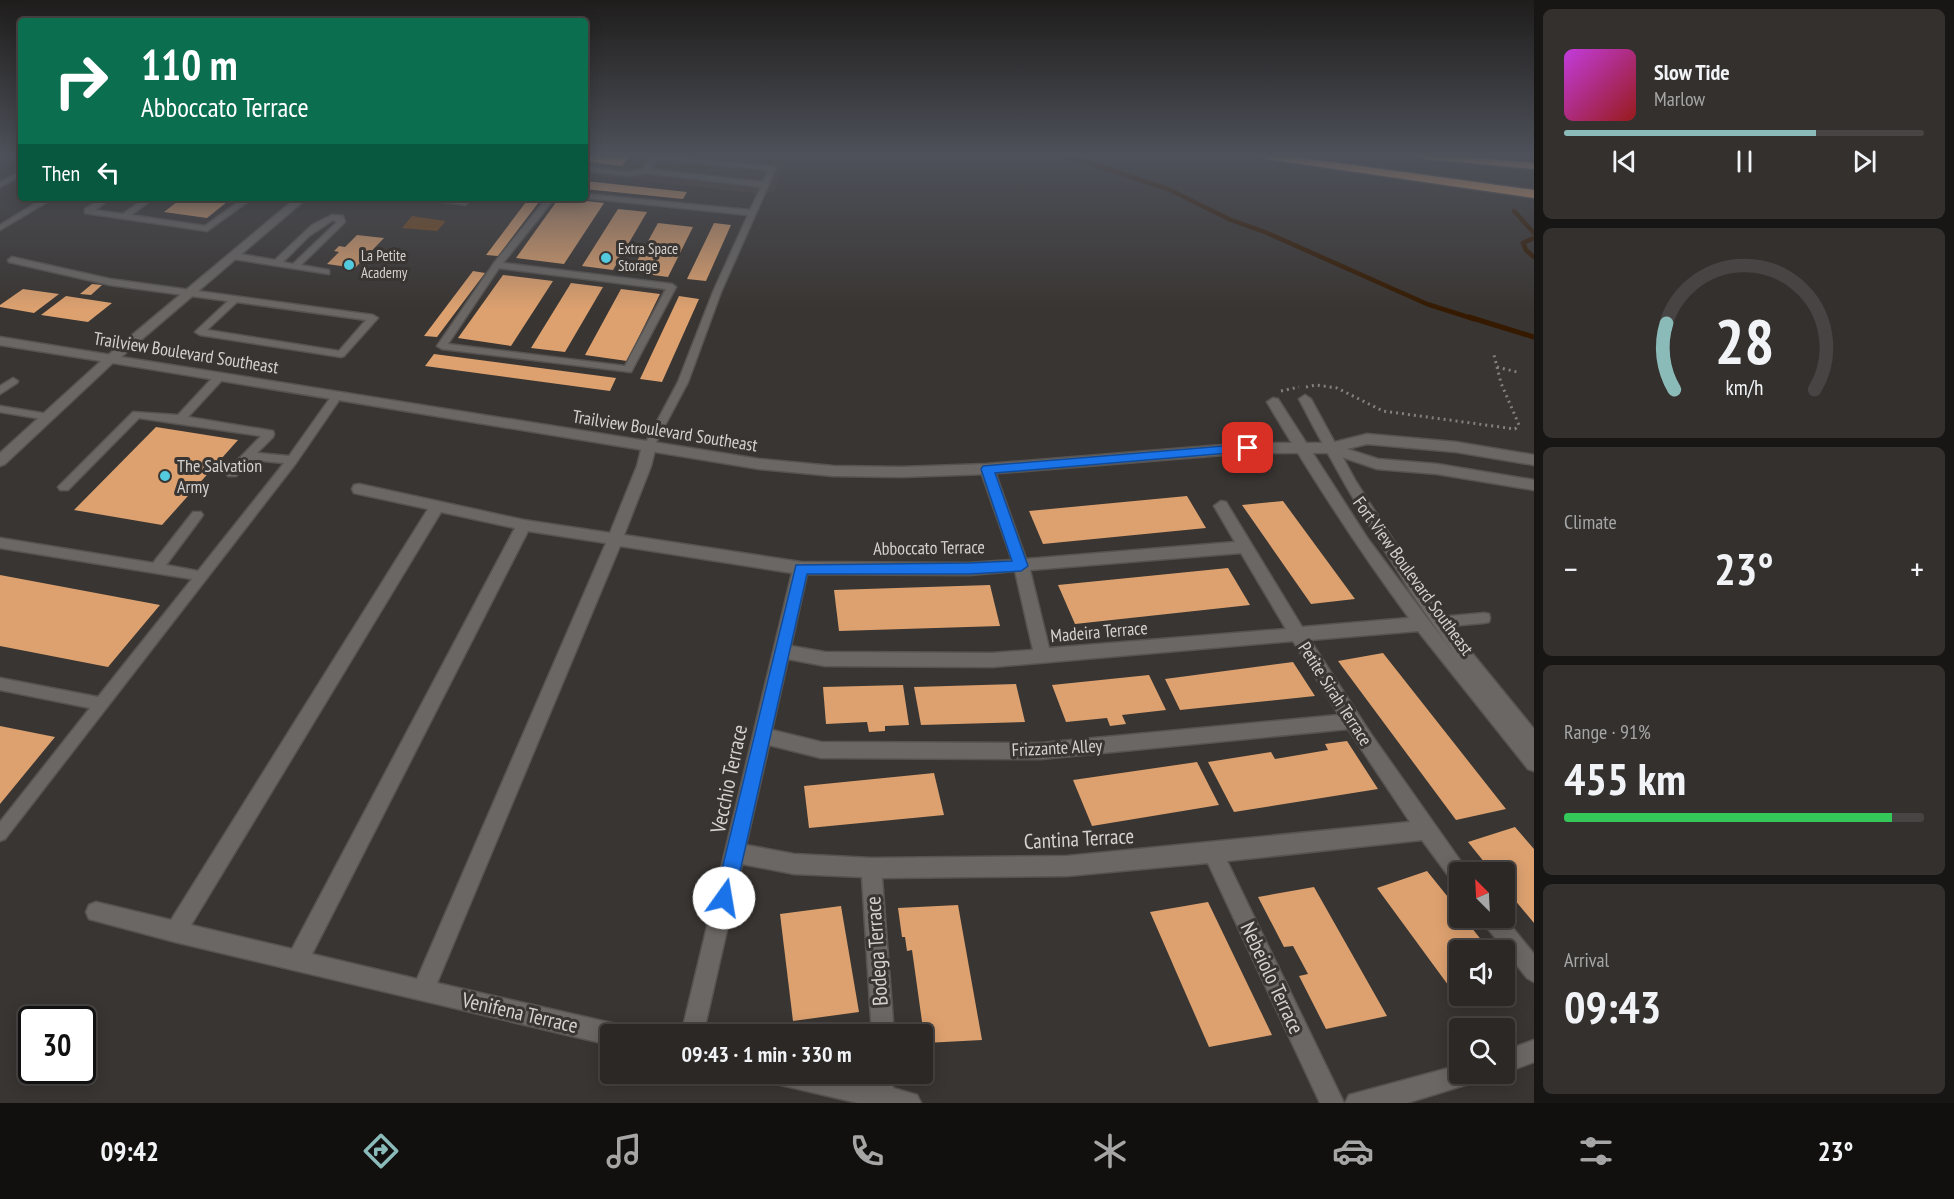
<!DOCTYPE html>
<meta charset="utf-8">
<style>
:root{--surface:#2b2826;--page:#33302e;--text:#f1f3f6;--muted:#a6a6a7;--line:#474443;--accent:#8bbbb9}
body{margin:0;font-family:"PT Sans Narrow",sans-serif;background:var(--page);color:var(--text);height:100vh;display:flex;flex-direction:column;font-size:22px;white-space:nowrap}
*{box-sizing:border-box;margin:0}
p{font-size:20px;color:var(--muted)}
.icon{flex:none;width:33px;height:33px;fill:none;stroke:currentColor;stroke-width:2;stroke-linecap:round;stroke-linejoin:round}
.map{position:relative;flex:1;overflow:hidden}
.side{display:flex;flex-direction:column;gap:9px;padding:9px;background:#181615;width:420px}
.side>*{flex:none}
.hud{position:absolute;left:18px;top:18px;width:570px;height:183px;border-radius:6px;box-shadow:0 3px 15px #0003,0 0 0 2px var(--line);background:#0b6e4f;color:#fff;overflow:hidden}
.needle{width:39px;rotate:336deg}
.fabs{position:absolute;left:1449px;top:862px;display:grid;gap:12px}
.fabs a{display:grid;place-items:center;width:66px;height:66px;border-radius:6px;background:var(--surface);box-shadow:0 3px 15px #0003,0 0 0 2px var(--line);font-size:30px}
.speed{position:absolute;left:18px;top:1006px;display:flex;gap:12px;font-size:30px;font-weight:700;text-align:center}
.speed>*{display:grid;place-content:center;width:78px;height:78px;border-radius:50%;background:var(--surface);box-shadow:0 3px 15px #0003,0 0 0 2px var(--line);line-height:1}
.speed .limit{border:3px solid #111;border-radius:9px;background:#fff;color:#111}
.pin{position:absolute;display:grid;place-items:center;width:51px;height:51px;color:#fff;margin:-26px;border-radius:12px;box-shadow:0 3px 9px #0006}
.me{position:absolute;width:66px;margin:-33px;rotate:13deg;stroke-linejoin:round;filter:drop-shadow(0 0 4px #0008)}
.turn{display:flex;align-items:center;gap:21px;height:126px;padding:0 24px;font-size:27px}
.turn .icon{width:78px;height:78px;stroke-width:2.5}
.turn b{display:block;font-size:42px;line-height:51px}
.then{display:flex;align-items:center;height:57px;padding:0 24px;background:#0003;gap:12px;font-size:22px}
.big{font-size:45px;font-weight:800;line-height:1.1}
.side .tile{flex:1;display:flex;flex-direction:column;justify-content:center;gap:9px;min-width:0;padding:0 21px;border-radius:9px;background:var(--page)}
.side .dial{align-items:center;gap:0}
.dial svg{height:156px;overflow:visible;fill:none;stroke:var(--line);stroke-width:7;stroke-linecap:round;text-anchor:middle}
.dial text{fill:var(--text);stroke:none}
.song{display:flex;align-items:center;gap:18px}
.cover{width:72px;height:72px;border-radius:9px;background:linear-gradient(135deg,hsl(290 70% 55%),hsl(0 70% 35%))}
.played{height:6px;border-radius:3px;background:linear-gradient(90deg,var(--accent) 70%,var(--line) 70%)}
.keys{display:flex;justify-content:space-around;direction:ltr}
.heat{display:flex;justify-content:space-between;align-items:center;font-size:33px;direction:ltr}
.charge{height:9px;border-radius:4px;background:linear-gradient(90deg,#34c759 91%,var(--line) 0)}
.trip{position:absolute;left:600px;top:1024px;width:333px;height:60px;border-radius:6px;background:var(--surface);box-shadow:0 3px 15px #0003,0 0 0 2px var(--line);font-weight:800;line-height:60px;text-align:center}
.dock{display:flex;height:96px;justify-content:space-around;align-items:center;background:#11100f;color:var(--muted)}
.dock .icon{width:42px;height:42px}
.dock .on{color:var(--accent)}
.dock b{font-size:27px;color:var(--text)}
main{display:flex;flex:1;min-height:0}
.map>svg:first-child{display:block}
.built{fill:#473e37}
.green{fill:#7b4a1b}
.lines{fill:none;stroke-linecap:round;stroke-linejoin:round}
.stream-far1{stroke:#351a00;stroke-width:4.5}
.stream{stroke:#351a00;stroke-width:5}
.building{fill:#dda16f}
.service-casing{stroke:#565351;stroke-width:3}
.minor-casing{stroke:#565351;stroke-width:3}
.tertiary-casing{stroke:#565351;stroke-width:3}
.motorway-casing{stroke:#565351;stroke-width:3}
.path{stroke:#83807e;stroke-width:3;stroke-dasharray:2 4;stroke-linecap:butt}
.service{fill:#6b6764;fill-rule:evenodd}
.minor{fill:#6b6764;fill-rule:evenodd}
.tertiary{fill:#6b6764;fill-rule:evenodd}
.motorway{fill:#e6a670;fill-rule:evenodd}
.route{fill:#1a73e8;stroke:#114b97;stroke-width:1.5}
.poi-dot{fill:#54cade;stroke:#393532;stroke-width:2}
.labels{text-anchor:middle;stroke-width:6;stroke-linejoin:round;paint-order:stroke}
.far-poi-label{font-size:15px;fill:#d4d2d0;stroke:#393532;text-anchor:start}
.street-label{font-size:18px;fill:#d4d2d0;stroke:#393532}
.poi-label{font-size:18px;fill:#d4d2d0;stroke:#393532;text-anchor:start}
.near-street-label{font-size:21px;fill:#d4d2d0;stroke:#393532}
</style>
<main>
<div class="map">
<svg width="1534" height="1103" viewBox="0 0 1534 1103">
<rect width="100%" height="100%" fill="#393532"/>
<!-- built -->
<path class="built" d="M585,156H789L774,192L761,194L585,174Z"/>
<!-- green -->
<path class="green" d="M412,216L445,221V222L437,231L402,228Z"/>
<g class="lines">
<!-- stream-far1 -->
<g class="stream-far1">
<path d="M1060,156L1077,159L1168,189L1231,220L1265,232L1427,304L1474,319"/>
<path d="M1514,211L1534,233"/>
<path d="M1534,238L1523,243L1526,250L1534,257"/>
</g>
<!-- stream -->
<path class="stream" d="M1469,317L1534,337"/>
</g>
<!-- building -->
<g class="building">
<path d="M585,156H629L622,166L585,161Z"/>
<path d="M585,181L687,192L683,199L585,189Z"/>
<path d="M182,198H232L207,218L164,212Z"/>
<path d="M529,198H542L498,256L486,255Z"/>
<path d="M559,198L604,203L564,264L516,258Z"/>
<path d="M618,209L647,212L613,270L582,266Z"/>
<path d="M658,223L693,227L668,277L631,272Z"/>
<path d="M714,223L731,225L706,281L687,279Z"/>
<path d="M357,235L384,238L355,268L327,264L339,252L334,251L339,246L345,247Z"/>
<path d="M473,271L485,273L437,337L424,336Z"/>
<path d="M503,275L553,281L511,346L458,338Z"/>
<path d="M571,283L603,287L565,352L531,348Z"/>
<path d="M92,284L102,285L91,295L80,294Z"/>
<path d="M23,289L59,294L34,313L0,307V305Z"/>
<path d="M621,289L660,294L627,361L585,355Z"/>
<path d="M66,296L112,303L88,322L41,315Z"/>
<path d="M679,296L699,299L662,382L640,379Z"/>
<path d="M434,354L616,378L610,391L425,366Z"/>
<path d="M156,427L238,440L162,525L74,510Z"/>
<path d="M1187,496L1206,528L1043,544L1029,511Z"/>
<path d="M1283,501L1355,599L1311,604L1242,505Z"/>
<path d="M1228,568L1250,605L1075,624L1058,585Z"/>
<path d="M0,575L160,605L108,667L0,646Z"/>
<path d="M990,585L1000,626L839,631L834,590Z"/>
<path d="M1383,653L1506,809L1456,820L1338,661Z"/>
<path d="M1293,662L1315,696L1180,710L1165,679Z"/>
<path d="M1149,675L1166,710L1122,715L1126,724L1110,726L1107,718L1066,722L1052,685Z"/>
<path d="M1016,684L1025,722L921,725L914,687Z"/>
<path d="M903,685L909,725L885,726V731L869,732L867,722L826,724L823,687Z"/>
<path d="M0,726L55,737L0,804Z"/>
<path d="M1347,741L1378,789L1234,812L1208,762L1271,752L1275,759L1328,750L1325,744Z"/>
<path d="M1197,762L1219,805L1092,826L1073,780Z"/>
<path d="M934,773L944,815L809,828L804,786Z"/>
<path d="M1515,827L1534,849V923L1504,887V873H1493L1468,842Z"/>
<path d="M1427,871L1460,912V918H1464L1490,951H1460V986L1451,989L1377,888Z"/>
<path d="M1314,887L1387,1016L1326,1029L1299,976L1308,974L1293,946L1284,947L1258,897Z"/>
<path d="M1208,902L1272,1035L1209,1047L1150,912Z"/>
<path d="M958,905L982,1040L925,1043L912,950L907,951L905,937H902L898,908Z"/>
<path d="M841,906L859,1012L793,1021L780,914Z"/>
</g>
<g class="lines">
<defs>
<g id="service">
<path d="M653,156L772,166L776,168L721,292L688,382L654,446L649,450L644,446L678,382L713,292L748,215L585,198V194L750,210L761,187L645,173L630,176L585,171V167L630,172L642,169ZM658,159L768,170L763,182L650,169Z"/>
<path d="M21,171V176L0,187V182Z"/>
<path d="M44,198H54L0,230V225Z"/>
<path d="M102,198H111L95,210L123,214L145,198H154L131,215L205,226L244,198H253L207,231L85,213V209Z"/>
<path d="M427,198L463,200L465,198H473L465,205L431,200Z"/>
<path d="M547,198H555L503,263L672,284L676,287L631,372L442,349L437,346L494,263ZM499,268L666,289L625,366L448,344Z"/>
<path d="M332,215L343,216L345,222L301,265L329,270V274L234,259L230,256L234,253L275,260L312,225ZM333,220L337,222L293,264L283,262L309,236Z"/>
<path d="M12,257L110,279L373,315L378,318L344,356L341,357L200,335L195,332L197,330L228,301L110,285L9,262L8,260ZM237,302L366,320L339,351L207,330Z"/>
<path d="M220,373L224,374V378L188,417L273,431L274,434L273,437L257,453L289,456L333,394H341L342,396L296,463L5,839L0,841V822L90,708L0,690V678L98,697L192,579L0,548V538L153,563L193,512H201L203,515L201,518L166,565L198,571L284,463L251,460L236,476H228L226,473L228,470L261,436L139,418L68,490H60L58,487L133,412L178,415L216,374Z"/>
<path d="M13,378L18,381L17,383L0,394V386Z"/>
<path d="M0,406L48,414L53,417L48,420L0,412Z"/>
<path d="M1484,613L1489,614L1490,618L1489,622L1484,623L1440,627L1435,626L1434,622L1435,618L1440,617Z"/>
</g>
<g id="minor">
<path d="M0,337L111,355L117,359L5,464L0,466V453L101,361L0,345Z"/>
<path d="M1305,395L1311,399L1355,480L1409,565L1472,653L1534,729V771L1528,769L1418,631L1310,640L1371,734L1469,873H1460V885L1453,882L1422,840L1227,861L1344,1103H1320L1208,863L1067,876L882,878L894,1035H872L862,877L794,874L742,864L703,1035H681L792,573L620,546L437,983L616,1024L624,1027L627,1035H610V1045L175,942L89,919L86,912L89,905L96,902L171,920L428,509L354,493L352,489L354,485L359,484L524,520L610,533L637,466L642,446L649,441L656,446L651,466L624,535L801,562L969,563L1012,560L980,469L987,464L994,469L1026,559L1235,542L1214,506L1221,501L1226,502L1302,627L1409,618C1358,549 1311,476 1267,402L1273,398L1278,399L1368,539L1454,654C1395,573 1345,488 1299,399ZM441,512L515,528L292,949L191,925ZM528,531L606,543L417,979L312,954ZM1241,553L1286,629L1049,648L1030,570ZM1015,571L1033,650L992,653L825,652L791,646L807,574L969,575ZM1293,641L1339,715L1041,743L821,742L772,730L788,659L825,666L992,667ZM1348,729L1410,822L1067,856L871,858L794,854L746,845L769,745L821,758L1041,759Z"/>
<path d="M1504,917L1534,954V982L1527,978L1485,925L1482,918Z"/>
<path d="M1534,1040V1062L1504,1073V1051Z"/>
<path d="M1460,1065V1074H1478L1475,1082L1407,1103H1345L1349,1095Z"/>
<path d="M770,1074H831L870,1083L871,1074H893V1088L917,1095L921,1103H858L781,1085L773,1082Z"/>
</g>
<path id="tertiary" d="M296,198H307L121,357L759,459L833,466L901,467L987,464L1248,443H1331L1367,434L1456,442L1534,455V465L1456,452L1367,444L1347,449L1378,459L1437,464L1534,480V490L1437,474L1377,469L1330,453H1248L987,474L901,477L833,476L759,469L107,362V356Z"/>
<g id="motorway">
<path d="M1261,156H1287L1534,190V198L1267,159Z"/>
<path d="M1418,156H1455L1534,163V169L1424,159Z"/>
</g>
</defs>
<!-- service casing -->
<use href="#service" class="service-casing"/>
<!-- minor casing -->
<use href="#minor" class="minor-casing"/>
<!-- tertiary casing -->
<use href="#tertiary" class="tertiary-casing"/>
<!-- motorway casing -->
<use href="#motorway" class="motorway-casing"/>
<!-- path -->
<g class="path">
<path d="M1497,367L1517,372"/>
<path d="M1306,387L1316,385L1337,388L1383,411L1515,429L1519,425L1501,383L1494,355"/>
<path d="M1281,391L1299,387"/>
</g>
<!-- service -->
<use href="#service" class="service"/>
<!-- minor -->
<use href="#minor" class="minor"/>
<!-- tertiary -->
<use href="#tertiary" class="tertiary"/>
<!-- motorway -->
<use href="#motorway" class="motorway"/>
</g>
<!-- sky -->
<linearGradient id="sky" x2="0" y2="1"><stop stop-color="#1f1d1c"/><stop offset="0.5" stop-color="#4e515a"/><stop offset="1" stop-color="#4e515a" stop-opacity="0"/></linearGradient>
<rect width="1534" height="310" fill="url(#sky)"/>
<!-- route -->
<path class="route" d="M1248,444L1254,448L1252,451L995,473L1028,566L1021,571L969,574H807L734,898L731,905L724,907L718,905L715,898L796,565L969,563L1012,561L981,469L983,466Z"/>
<!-- markers -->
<g class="poi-dot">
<circle cx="606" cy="258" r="6"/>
<circle cx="349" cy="265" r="6"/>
<circle cx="165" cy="476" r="6"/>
</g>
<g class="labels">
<!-- far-poi labels -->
<g class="far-poi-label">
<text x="618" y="254">Extra Space<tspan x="618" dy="17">Storage</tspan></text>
<text x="361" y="261">La Petite<tspan x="361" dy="17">Academy</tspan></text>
</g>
<!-- street labels -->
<g class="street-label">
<text transform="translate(186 353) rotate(9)" y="6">Trailview Boulevard Southeast</text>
<text transform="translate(665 431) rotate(9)" y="6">Trailview Boulevard Southeast</text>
<text transform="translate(929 548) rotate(-1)" y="6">Abboccato Terrace</text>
<text transform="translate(1413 576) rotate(54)" y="6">Fort View Boulevard Southeast</text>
<text transform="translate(1099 632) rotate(-5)" y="6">Madeira Terrace</text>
<text transform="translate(1335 694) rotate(57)" y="6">Petite Sirah Terrace</text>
<text transform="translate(1057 748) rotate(-3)" y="6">Frizzante Alley</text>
</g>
<!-- poi labels -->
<g class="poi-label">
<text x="177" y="472">The Salvation<tspan x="177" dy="21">Army</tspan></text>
</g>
<!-- near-street labels -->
<g class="near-street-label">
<text transform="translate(729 779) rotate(-78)" y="7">Vecchio Terrace</text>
<text transform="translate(1079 839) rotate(-3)" y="7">Cantina Terrace</text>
<text transform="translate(877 951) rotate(-94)" y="7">Bodega Terrace</text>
<text transform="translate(1272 978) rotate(65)" y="7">Nebeiolo Terrace</text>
<text transform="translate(520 1013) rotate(13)" y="7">Venifena Terrace</text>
</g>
</g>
</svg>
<div class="fabs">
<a><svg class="needle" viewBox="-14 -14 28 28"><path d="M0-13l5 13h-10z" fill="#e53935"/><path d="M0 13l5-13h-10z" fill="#a6a6a7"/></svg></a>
<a><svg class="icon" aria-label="sound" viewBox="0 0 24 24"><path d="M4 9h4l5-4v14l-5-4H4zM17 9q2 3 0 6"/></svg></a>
<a><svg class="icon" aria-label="search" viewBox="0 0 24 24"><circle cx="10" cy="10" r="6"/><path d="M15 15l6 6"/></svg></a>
</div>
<div class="speed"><div class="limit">30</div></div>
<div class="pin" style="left:1248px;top:448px;background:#d93025"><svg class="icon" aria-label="arrive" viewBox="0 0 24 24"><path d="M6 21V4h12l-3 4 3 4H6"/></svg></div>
<svg class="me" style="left:724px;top:898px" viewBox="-20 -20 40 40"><circle r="19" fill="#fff"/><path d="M0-13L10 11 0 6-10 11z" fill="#1a73e8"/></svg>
<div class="trip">09:43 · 1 min · 330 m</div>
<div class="hud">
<div class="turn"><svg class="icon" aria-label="right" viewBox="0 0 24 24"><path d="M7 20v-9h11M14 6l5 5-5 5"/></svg><div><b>110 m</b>Abboccato Terrace</div></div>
<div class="then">Then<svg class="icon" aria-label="left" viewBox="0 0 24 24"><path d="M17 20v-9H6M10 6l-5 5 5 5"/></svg></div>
</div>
</div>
<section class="side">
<div class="tile">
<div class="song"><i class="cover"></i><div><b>Slow Tide</b><p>Marlow</p></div></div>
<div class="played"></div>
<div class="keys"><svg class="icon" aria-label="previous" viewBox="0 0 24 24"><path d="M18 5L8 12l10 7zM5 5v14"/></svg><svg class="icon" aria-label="pause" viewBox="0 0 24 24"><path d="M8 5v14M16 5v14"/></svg><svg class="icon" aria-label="next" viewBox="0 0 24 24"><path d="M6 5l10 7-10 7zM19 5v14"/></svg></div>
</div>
<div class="tile dial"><svg viewBox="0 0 100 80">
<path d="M14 69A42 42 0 1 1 86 69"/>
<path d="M14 69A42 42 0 0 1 10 35" stroke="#8bbbb9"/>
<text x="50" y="56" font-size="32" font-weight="700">28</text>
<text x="50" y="72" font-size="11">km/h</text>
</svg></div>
<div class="tile"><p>Climate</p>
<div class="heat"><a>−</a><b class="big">23°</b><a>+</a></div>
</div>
<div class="tile"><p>Range · 91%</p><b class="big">455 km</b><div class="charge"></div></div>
<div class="tile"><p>Arrival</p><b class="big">09:43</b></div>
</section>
</main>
<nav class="dock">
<b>09:42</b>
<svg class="icon on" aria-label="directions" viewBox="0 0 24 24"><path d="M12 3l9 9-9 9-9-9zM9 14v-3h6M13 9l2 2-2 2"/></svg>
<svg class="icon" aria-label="music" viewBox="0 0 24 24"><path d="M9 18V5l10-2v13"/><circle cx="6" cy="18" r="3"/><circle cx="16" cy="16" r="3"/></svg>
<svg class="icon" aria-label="phone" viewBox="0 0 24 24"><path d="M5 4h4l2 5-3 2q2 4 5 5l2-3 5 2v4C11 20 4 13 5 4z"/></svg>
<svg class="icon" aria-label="climate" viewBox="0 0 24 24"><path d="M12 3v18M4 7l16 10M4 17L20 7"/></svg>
<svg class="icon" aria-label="car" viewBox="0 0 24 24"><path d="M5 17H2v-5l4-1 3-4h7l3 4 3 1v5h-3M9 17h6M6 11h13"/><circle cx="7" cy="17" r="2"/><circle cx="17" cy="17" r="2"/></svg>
<svg class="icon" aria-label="filters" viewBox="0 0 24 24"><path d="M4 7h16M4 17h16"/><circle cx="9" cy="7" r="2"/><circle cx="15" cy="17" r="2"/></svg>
<b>23°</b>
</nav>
